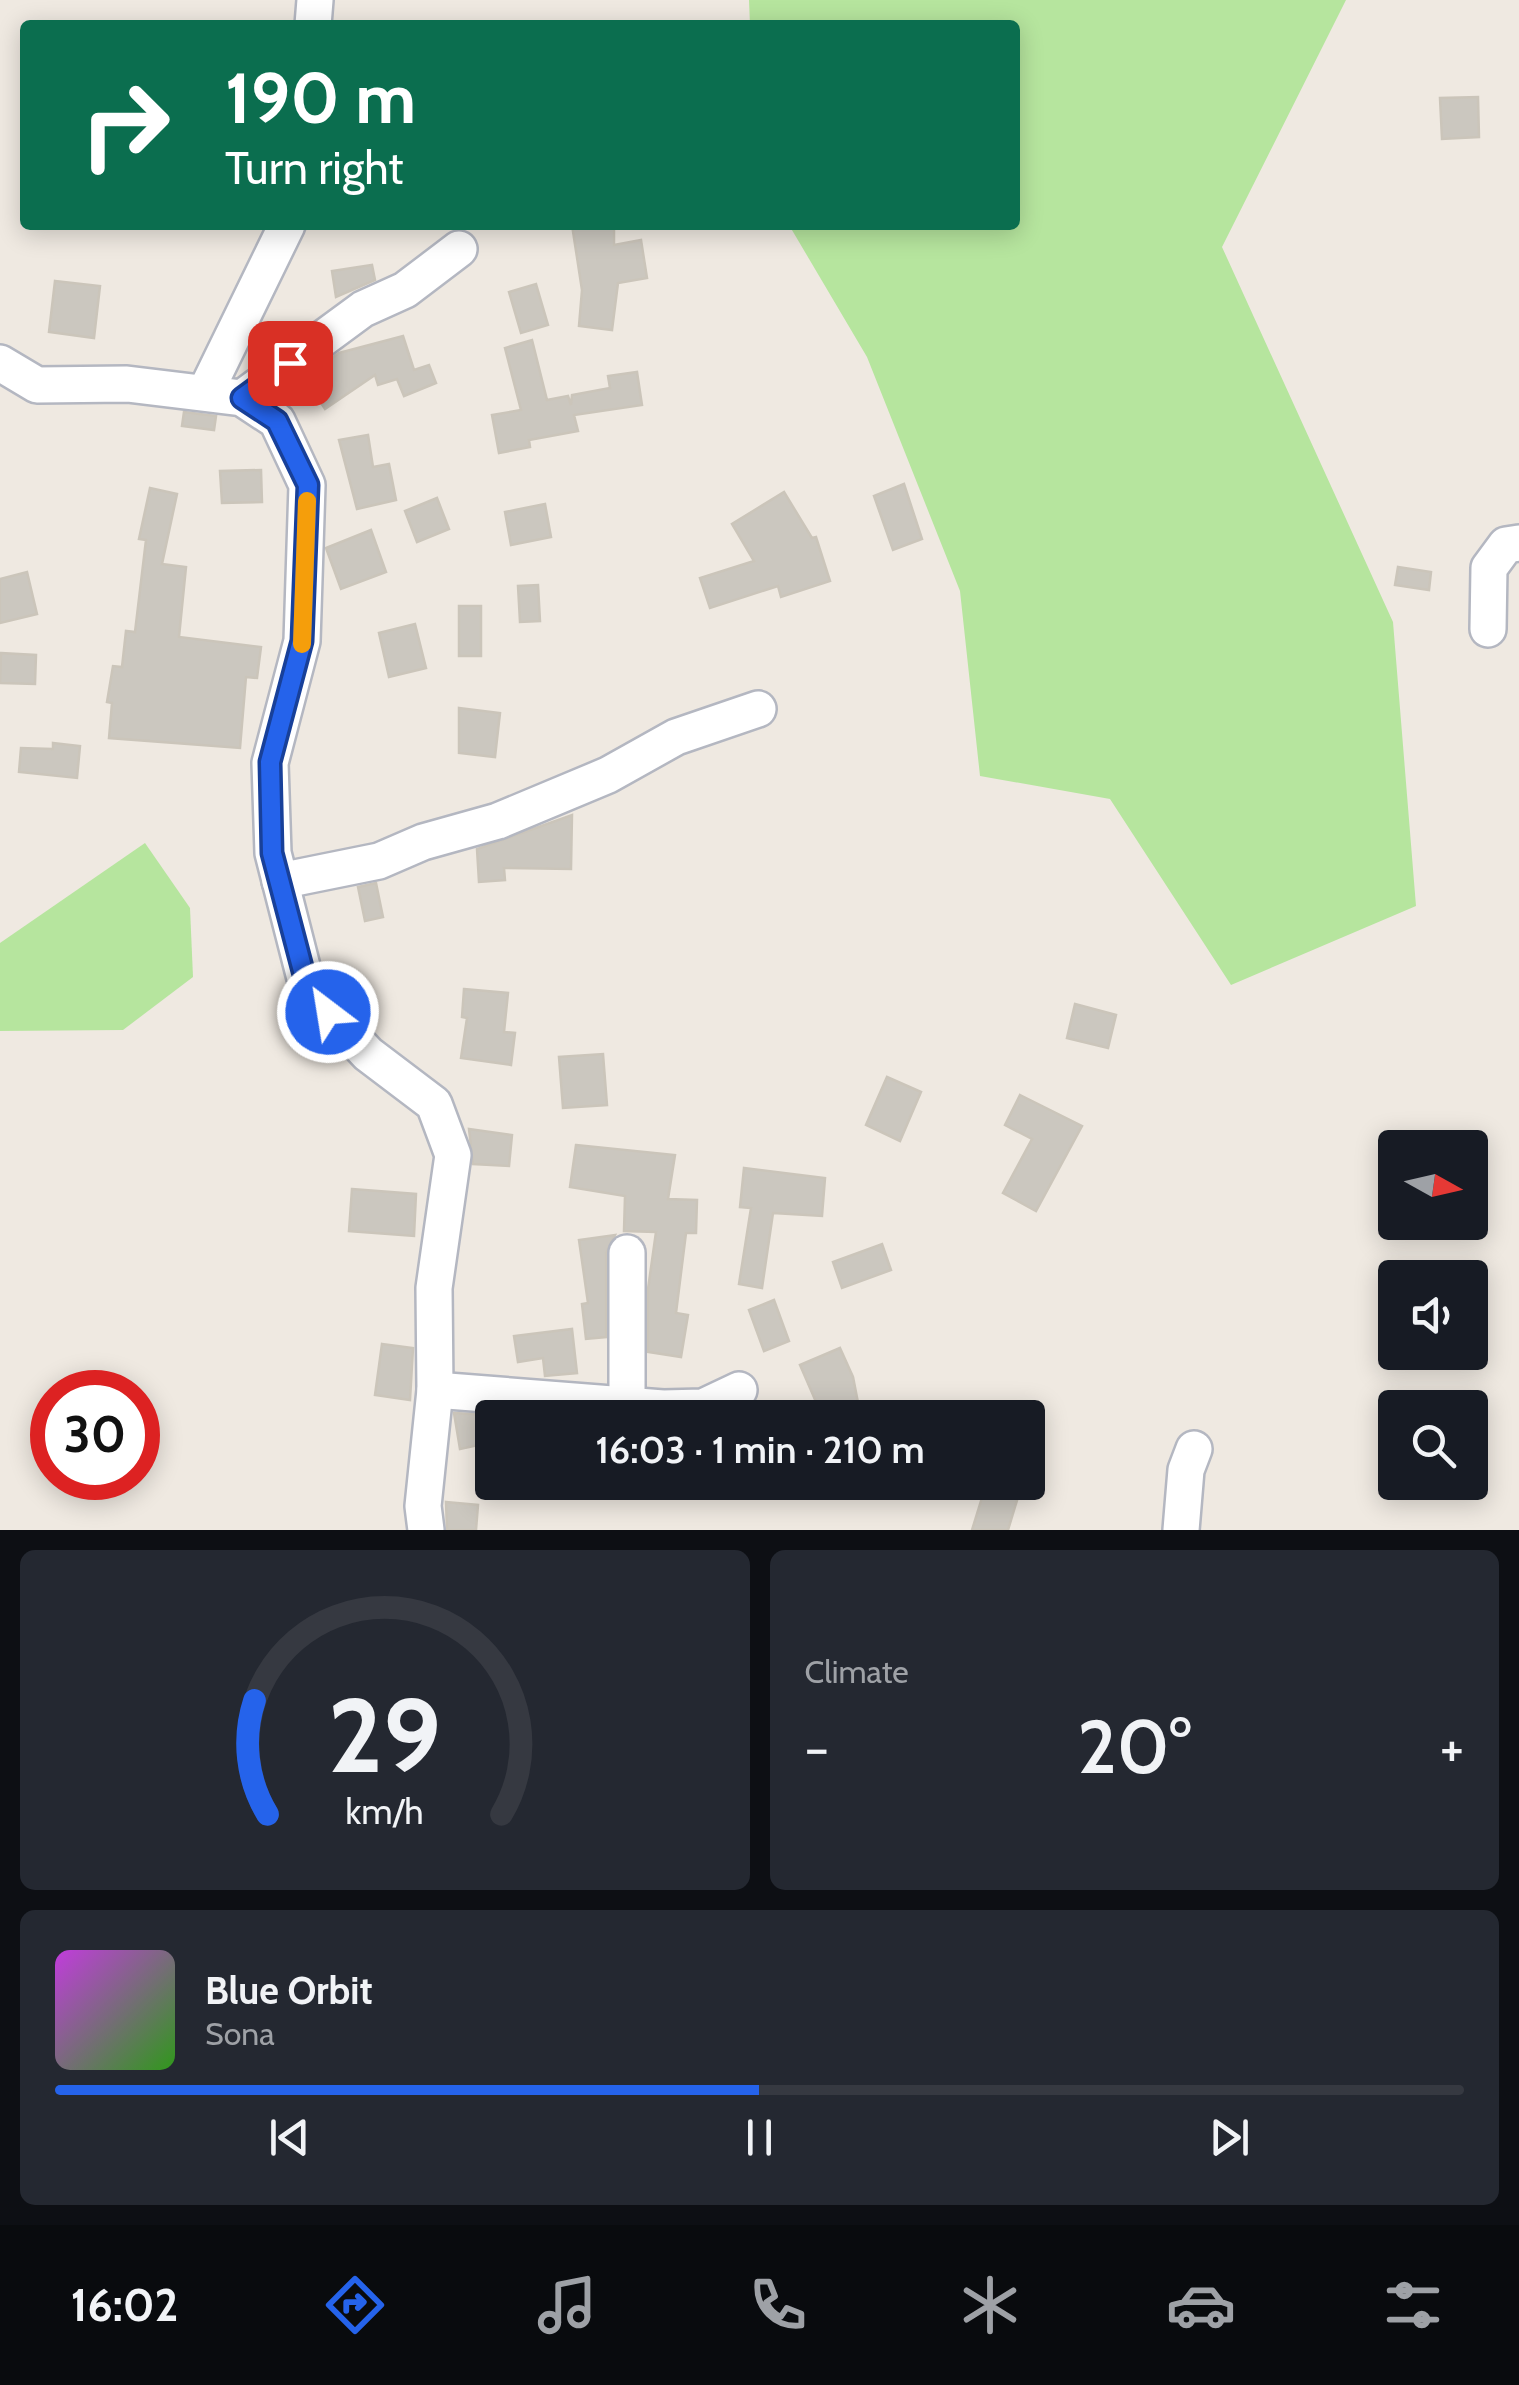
<!DOCTYPE html>
<meta charset="utf-8">
<style>
:root{--surface:#171b24;--page:#242831;--text:#f1f3f6;--muted:#9ea1a6;--line:#363941;--accent:#2563eb}
body{margin:0;font-family:Cabin,sans-serif;background:var(--page);color:var(--text);height:100vh;display:flex;flex-direction:column;font-size:38px;white-space:nowrap}
*{box-sizing:border-box;margin:0}
p{font-size:32px;color:var(--muted)}
.icon{flex:none;width:55px;height:55px;fill:none;stroke:currentColor;stroke-width:2;stroke-linecap:round;stroke-linejoin:round}
.map{position:relative;height:1530px;overflow:hidden}
.side{display:flex;flex-direction:column;gap:20px;padding:20px;background:#0d0f14;flex:1}
.side>*{flex:none}
.banner{position:absolute;left:20px;top:20px;width:1000px;height:210px;border-radius:10px;box-shadow:0 5px 25px #0003;background:#0b6e4f;color:#fff;overflow:hidden}
.needle{width:65px;rotate:98deg}
.buttons{position:absolute;left:1378px;top:1130px;display:grid;gap:20px}
.buttons a{display:grid;place-items:center;width:110px;height:110px;border-radius:10px;background:var(--surface);box-shadow:0 5px 25px #0003;font-size:50px}
.speed{position:absolute;left:30px;top:1370px;display:flex;gap:20px;font-size:50px;font-weight:700;text-align:center}
.speed>*{display:grid;place-content:center;width:130px;height:130px;border-radius:50%;background:var(--surface);box-shadow:0 5px 25px #0003;line-height:1}
.speed .limit{border:15px solid #d22;background:#fff;color:#111}
.pin{position:absolute;display:grid;place-items:center;width:85px;height:85px;color:#fff;margin:-42px;border-radius:20px;box-shadow:0 5px 15px #0006}
.me{position:absolute;width:110px;margin:-55px;rotate:329deg;stroke-linejoin:round;filter:drop-shadow(0 0 8px #0008)}
.turn{display:flex;align-items:center;gap:35px;height:210px;padding:0 40px;font-size:45px}
.turn .icon{width:130px;height:130px;stroke-width:2.5}
.turn b{display:block;font-size:70px;line-height:85px}
.big{font-size:75px;font-weight:600;line-height:1.1}
.side .tile{flex:1;display:flex;flex-direction:column;justify-content:center;gap:15px;min-width:0;padding:0 35px;border-radius:15px;background:var(--page)}
.side .dial{align-items:center;gap:0}
.dial svg{height:260px;overflow:visible;fill:none;stroke:var(--line);stroke-width:7;stroke-linecap:round;text-anchor:middle}
.dial text{fill:var(--text);stroke:none}
.song{display:flex;align-items:center;gap:30px}
.cover{width:120px;height:120px;border-radius:15px;background:linear-gradient(135deg,hsl(290 70% 55%),hsl(110 70% 35%))}
.played{height:10px;border-radius:5px;background:linear-gradient(90deg,var(--accent) 50%,var(--line) 50%)}
.keys{display:flex;justify-content:space-around;direction:ltr}
.heat{display:flex;justify-content:space-between;align-items:center;font-size:55px;direction:ltr}
.side .tiles{flex:1;display:grid;gap:20px;grid-template-columns:1fr 1fr}
.tile:last-child{grid-column:span 2}
.trip{position:absolute;left:475px;top:1400px;width:570px;height:100px;border-radius:10px;background:var(--surface);box-shadow:0 5px 25px #0003;font-weight:600;line-height:100px;text-align:center}
.tab-bar{display:flex;height:160px;justify-content:space-around;align-items:center;background:#090b0e;color:var(--muted)}
.tab-bar .icon{width:70px;height:70px}
.tab-bar .selected{color:var(--accent)}
.tab-bar b{font-size:45px;color:var(--text)}
.map>svg:first-child{display:block}
.green{fill:#b6e59e}
.building{fill:#cbc7bf;stroke:#cbc5ba;stroke-width:2.5}
.lines{fill:none;stroke-linecap:round;stroke-linejoin:round}
.minor-casing{stroke:#b4b7c1;stroke-width:40}
.minor{stroke:#fff;stroke-width:35}
.route-casing{stroke:#184099;stroke-width:25}
.route{stroke:#2563eb;stroke-width:18}
.slow{stroke:#f59e0b;stroke-width:18}
</style>
<div class="map">
<svg width="1519" height="1530" viewBox="0 0 1519 1530">
<rect width="100%" height="100%" fill="#efe9e1"/>
<!-- green -->
<g class="green">
<path d="M749,0H1346L1222,247L1393,622L1416,906L1231,985L1110,799L980,776L960,591L867,357L789,225H1015V25H750Z"/>
<path d="M145,843L190,908L193,977L123,1030L0,1031V943Z"/>
</g>
<!-- building -->
<g class="building">
<path d="M1478,97L1479,137L1442,139L1440,98Z"/>
<path d="M572,225H614V245L641,240L647,278L618,283L612,330L579,326L582,290Z"/>
<path d="M372,265L375,280L336,297L332,271Z"/>
<path d="M55,281L100,286L94,338L49,332Z"/>
<path d="M536,284L548,325L521,333L509,292Z"/>
<path d="M403,336L414,370L429,365L436,383L404,396L397,379L378,385L375,375L325,409L305,378L339,353Z"/>
<path d="M532,340L547,400L568,396L571,405L572,395L610,388L608,376L637,372L642,405L574,415L578,431L529,440L530,447L499,453L492,415L521,410L505,348Z"/>
<path d="M184,412L216,416L214,430L182,426Z"/>
<path d="M368,435L373,467L389,464L396,500L357,509L339,440Z"/>
<path d="M261,470L262,502L222,503L220,471Z"/>
<path d="M904,484L922,539L893,550L874,496Z"/>
<path d="M150,488L177,494L162,564L186,567L179,637L261,647L257,678L246,677L240,748L109,738L112,703L107,702L113,666L122,667L126,631L135,632L146,540L139,539Z"/>
<path d="M784,492L812,538L816,537L830,581L781,597L778,586L710,608L700,578L754,561L732,524Z"/>
<path d="M437,498L449,529L417,542L405,511Z"/>
<path d="M545,504L551,537L511,545L505,512Z"/>
<path d="M371,530L386,572L341,589L326,548Z"/>
<path d="M1398,567L1431,572L1429,590L1395,585Z"/>
<path d="M27,572L37,614L0,623V579Z"/>
<path d="M538,585L540,621L520,622L518,586Z"/>
<rect x="459" y="606" width="22" height="50"/>
<path d="M415,624L426,668L389,677L379,633Z"/>
<path d="M1,653L36,655L35,684L0,683Z"/>
<path d="M459,708L500,713L495,757L459,753Z"/>
<path d="M53,743L80,746L77,778L19,772L21,748L53,749Z"/>
<path d="M572,815L571,869L504,868L505,880L479,882L477,849Z"/>
<path d="M376,883L383,917L365,921L358,887Z"/>
<path d="M464,989L508,993L504,1032L515,1033L511,1065L461,1058L467,1018L462,1017Z"/>
<path d="M1075,1004L1116,1015L1108,1048L1067,1038Z"/>
<path d="M603,1054L607,1105L563,1108L559,1057Z"/>
<path d="M887,1077L921,1092L900,1141L866,1125Z"/>
<path d="M1020,1095L1082,1126L1036,1211L1003,1193L1032,1139L1005,1125Z"/>
<path d="M469,1129L512,1135L509,1166L473,1164Z"/>
<path d="M576,1145L675,1155L668,1199L697,1200L696,1233H686L676,1313L688,1315L681,1357L648,1352V1289L656,1232L624,1231L625,1196L570,1187Z"/>
<path d="M744,1168L825,1178L822,1216L773,1213L762,1288L739,1284L751,1208L740,1207Z"/>
<path d="M352,1189L416,1194L414,1236L349,1231Z"/>
<path d="M615,1235L606,1253V1337L586,1339L582,1304L588,1303L579,1240Z"/>
<path d="M882,1244L891,1270L842,1288L833,1262Z"/>
<path d="M774,1300L789,1341L764,1351L749,1310Z"/>
<path d="M572,1329L577,1373L545,1376L543,1358L518,1362L514,1336Z"/>
<path d="M382,1344L413,1348L410,1400L375,1395Z"/>
<path d="M840,1348L853,1377L861,1418H823L800,1365Z"/>
<path d="M454,1413L487,1415L492,1442L460,1449Z"/>
<path d="M985,1488L1018,1497L1008,1530H972Z"/>
<path d="M446,1502L478,1505L476,1530H447Z"/>
</g>
<g class="lines">
<defs>
<g id="minor">
<path d="M313,25L315,0"/>
<path d="M0,363L37,385L127,384L242,398L277,421L307,485L302,641L270,763L273,853L308,990L368,1054L434,1104L453,1155L434,1288L435,1390L423,1506L426,1530"/>
<path d="M206,391L287,225"/>
<path d="M242,398L363,309L405,290L459,249"/>
<path d="M1488,629L1489,568L1506,545L1519,543"/>
<path d="M280,881L379,861L423,842L498,821L608,775L676,737L758,709"/>
<path d="M627,1253V1405"/>
<path d="M435,1390L663,1408L703,1407L739,1390"/>
<path d="M1181,1530L1186,1470L1194,1449"/>
</g>
</defs>
<!-- minor casing -->
<use href="#minor" class="minor-casing"/>
<!-- minor -->
<use href="#minor" class="minor"/>
</g>
<g class="lines">
<defs>
<path id="route" d="M290,363L242,398L277,421L308,485L302,641L270,762L272,853L308,990L328,1012"/>
</defs>
<!-- route casing -->
<use href="#route" class="route-casing"/>
<!-- route -->
<use href="#route" class="route"/>
<!-- slow -->
<path class="slow" d="M302,644L307,501"/>
</g>
</svg>
<div class="buttons">
<a><svg class="needle" viewBox="-14 -14 28 28"><path d="M0-13l5 13h-10z" fill="#e53935"/><path d="M0 13l5-13h-10z" fill="#9ea1a6"/></svg></a>
<a><svg class="icon" aria-label="sound" viewBox="0 0 24 24"><path d="M4 9h4l5-4v14l-5-4H4zM17 9q2 3 0 6"/></svg></a>
<a><svg class="icon" aria-label="search" viewBox="0 0 24 24"><circle cx="10" cy="10" r="6"/><path d="M15 15l6 6"/></svg></a>
</div>
<div class="speed"><div class="limit">30</div></div>
<div class="pin" style="left:290px;top:363px;background:#d93025"><svg class="icon" aria-label="arrive" viewBox="0 0 24 24"><path d="M6 21V4h12l-3 4 3 4H6"/></svg></div>
<svg class="me" style="left:328px;top:1012px" viewBox="-20 -20 40 40"><circle r="17" fill="#2563eb" stroke="#fff" stroke-width="3"/><path d="M0-11L8 9 0 5-8 9z" fill="#fff"/></svg>
<div class="trip">16:03 · 1 min · 210 m</div>
<div class="banner">
<div class="turn"><svg class="icon" aria-label="right" viewBox="0 0 24 24"><path d="M7 20v-9h11M14 6l5 5-5 5"/></svg><div><b>190 m</b>Turn right</div></div>
</div>
</div>
<section class="side">
<div class="tiles">
<div class="tile dial"><svg viewBox="0 0 100 80">
<path d="M14 69A42 42 0 1 1 86 69"/>
<path d="M14 69A42 42 0 0 1 10 34" stroke="#2563eb"/>
<text x="50" y="56" font-size="32" font-weight="700">29</text>
<text x="50" y="72" font-size="11">km/h</text>
</svg></div>
<div class="tile"><p>Climate</p>
<div class="heat"><a>−</a><b class="big">20°</b><a>+</a></div>
</div>
<div class="tile">
<div class="song"><i class="cover"></i><div><b>Blue Orbit</b><p>Sona</p></div></div>
<div class="played"></div>
<div class="keys"><svg class="icon" aria-label="previous" viewBox="0 0 24 24"><path d="M18 5L8 12l10 7zM5 5v14"/></svg><svg class="icon" aria-label="pause" viewBox="0 0 24 24"><path d="M8 5v14M16 5v14"/></svg><svg class="icon" aria-label="next" viewBox="0 0 24 24"><path d="M6 5l10 7-10 7zM19 5v14"/></svg></div>
</div>
</div>
</section>
<nav class="tab-bar">
<b>16:02</b>
<svg class="icon selected" aria-label="directions" viewBox="0 0 24 24"><path d="M12 3l9 9-9 9-9-9zM9 14v-3h6M13 9l2 2-2 2"/></svg>
<svg class="icon" aria-label="music" viewBox="0 0 24 24"><path d="M9 18V5l10-2v13"/><circle cx="6" cy="18" r="3"/><circle cx="16" cy="16" r="3"/></svg>
<svg class="icon" aria-label="phone" viewBox="0 0 24 24"><path d="M5 4h4l2 5-3 2q2 4 5 5l2-3 5 2v4C11 20 4 13 5 4z"/></svg>
<svg class="icon" aria-label="climate" viewBox="0 0 24 24"><path d="M12 3v18M4 7l16 10M4 17L20 7"/></svg>
<svg class="icon" aria-label="car" viewBox="0 0 24 24"><path d="M5 17H2v-5l4-1 3-4h7l3 4 3 1v5h-3M9 17h6M6 11h13"/><circle cx="7" cy="17" r="2"/><circle cx="17" cy="17" r="2"/></svg>
<svg class="icon" aria-label="filters" viewBox="0 0 24 24"><path d="M4 7h16M4 17h16"/><circle cx="9" cy="7" r="2"/><circle cx="15" cy="17" r="2"/></svg>
</nav>
